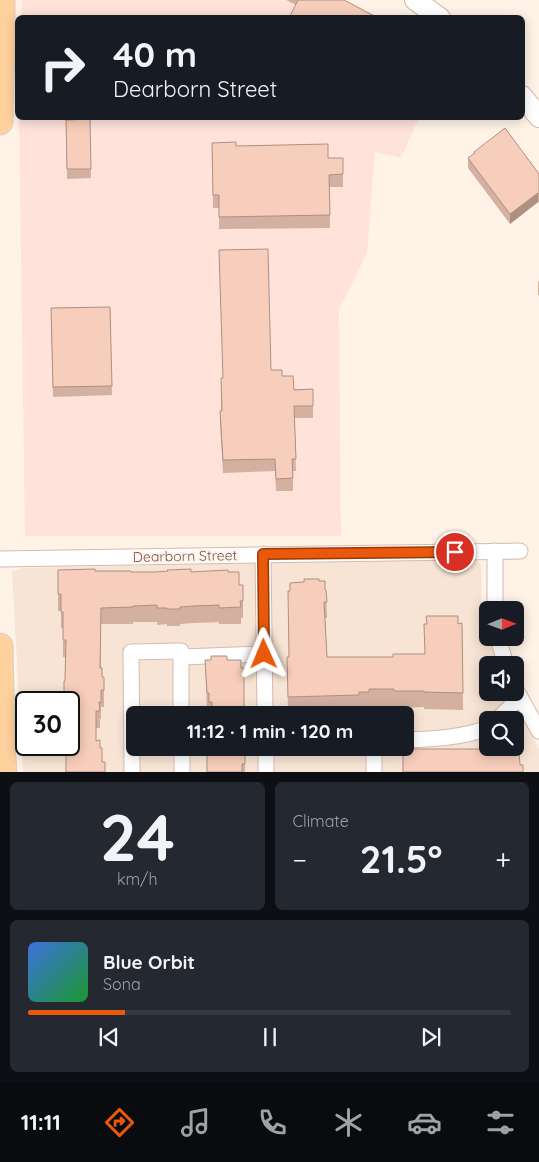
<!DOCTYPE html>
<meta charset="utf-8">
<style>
:root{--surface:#171b24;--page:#242831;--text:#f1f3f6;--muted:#9ea1a6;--line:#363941;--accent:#ea580c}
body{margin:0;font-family:Quicksand,sans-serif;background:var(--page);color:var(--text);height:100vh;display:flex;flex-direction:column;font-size:19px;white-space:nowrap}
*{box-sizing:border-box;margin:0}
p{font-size:16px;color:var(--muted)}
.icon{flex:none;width:28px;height:28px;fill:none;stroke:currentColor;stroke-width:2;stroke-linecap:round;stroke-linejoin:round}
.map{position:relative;height:772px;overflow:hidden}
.details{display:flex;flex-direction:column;gap:10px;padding:10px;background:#0d0f14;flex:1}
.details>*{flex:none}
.top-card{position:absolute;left:15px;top:15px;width:510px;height:105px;border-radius:8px;box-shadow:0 2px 12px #0003;background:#171b24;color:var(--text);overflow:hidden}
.needle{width:32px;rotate:89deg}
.buttons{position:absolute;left:479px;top:601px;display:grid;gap:10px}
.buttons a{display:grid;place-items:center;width:45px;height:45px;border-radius:8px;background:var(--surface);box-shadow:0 2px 12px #0003;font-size:25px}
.speed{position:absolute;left:15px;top:691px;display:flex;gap:10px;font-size:25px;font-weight:700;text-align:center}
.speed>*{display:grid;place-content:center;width:65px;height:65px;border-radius:50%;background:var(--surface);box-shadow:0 2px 12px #0003;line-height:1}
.speed .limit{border:2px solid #111;border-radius:8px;background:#fff;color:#111}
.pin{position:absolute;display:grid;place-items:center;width:42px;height:42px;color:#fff;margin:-21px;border:2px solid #fff;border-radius:50%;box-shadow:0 1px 5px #0007}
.me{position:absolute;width:55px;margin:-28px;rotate:359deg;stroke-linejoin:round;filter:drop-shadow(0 0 4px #0008)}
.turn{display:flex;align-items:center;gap:18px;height:105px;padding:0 15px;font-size:22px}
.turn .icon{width:65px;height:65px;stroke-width:2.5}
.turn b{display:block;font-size:35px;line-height:42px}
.big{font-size:38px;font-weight:800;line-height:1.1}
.details .card{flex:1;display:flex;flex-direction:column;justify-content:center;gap:8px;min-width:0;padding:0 18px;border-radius:8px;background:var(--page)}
.details .dial{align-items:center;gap:0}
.dial b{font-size:65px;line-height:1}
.song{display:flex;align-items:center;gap:15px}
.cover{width:60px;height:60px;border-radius:8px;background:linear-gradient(135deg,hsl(220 70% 55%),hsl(130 70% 35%))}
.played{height:5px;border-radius:2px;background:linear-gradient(90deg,var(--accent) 20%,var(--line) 20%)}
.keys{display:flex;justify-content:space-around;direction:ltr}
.heat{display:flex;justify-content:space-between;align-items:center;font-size:28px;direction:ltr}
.details .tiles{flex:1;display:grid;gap:10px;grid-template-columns:1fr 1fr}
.card:last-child{grid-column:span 2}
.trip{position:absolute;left:126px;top:706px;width:288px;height:50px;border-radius:8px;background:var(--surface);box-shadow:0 2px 12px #0003;font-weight:800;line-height:50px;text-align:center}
.tabs{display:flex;height:80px;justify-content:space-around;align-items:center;background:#090b0e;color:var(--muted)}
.tabs .icon{width:35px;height:35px}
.tabs .active{color:var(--accent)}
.tabs b{font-size:22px;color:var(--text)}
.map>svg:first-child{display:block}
.residential{fill:#f7e4d4;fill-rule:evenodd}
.commercial{fill:#ffe2da}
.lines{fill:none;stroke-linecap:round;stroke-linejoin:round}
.minor-casing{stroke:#d5bbae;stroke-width:17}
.tertiary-casing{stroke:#d5bbae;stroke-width:22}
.primary-casing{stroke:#dacfcb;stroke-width:27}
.minor{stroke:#fff;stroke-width:15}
.tertiary{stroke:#fff;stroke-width:20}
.primary{stroke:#ffd19d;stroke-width:25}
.wall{fill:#d4b0a1}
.shaded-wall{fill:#ad9083}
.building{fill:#f7cdbb;stroke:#ad9083}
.route-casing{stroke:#983908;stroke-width:12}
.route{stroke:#ea580c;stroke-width:9}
.labels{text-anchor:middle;stroke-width:5;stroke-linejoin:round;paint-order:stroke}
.street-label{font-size:14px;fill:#7c5547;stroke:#fff7ef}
</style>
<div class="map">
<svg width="539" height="772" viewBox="0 0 539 772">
<rect width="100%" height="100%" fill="#fff3e7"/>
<!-- residential -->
<path class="residential" d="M473,558L481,564L482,627L500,665H488V692L513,693L539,749V772H23L12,572L21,568ZM26,702H69V745H26ZM135,715H405V748H135ZM488,720H515V748H488Z"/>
<!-- commercial -->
<g class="commercial">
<path d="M22,0H345L379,17L21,18Z"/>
<path d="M19,118H419L401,158L375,152L367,253L339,310L341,536H25Z"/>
</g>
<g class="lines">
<defs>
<g id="minor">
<path d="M495,551V610"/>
<path d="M263,554L265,715"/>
<path d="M0,559L520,551"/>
<path d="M498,638L506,665"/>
<path d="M181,657L264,654"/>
<path d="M515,688L539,731"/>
<path d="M497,720L520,697"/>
<path d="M405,740C433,739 461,738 488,728"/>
<path d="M182,748V772"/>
<path d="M266,748V772"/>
<path d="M374,748V772"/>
<path d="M132,772L131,652L181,651V715"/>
</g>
<g id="tertiary">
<path d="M415,0L440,18"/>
<path d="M522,96L539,117"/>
</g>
<g id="primary">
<path d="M0,122L2,46V0"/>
<path d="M0,646L2,744L4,772"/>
</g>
</defs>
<!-- minor casing -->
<use href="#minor" class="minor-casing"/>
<!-- tertiary casing -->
<use href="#tertiary" class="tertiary-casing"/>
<!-- primary casing -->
<use href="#primary" class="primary-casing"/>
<!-- minor -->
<use href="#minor" class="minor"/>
<!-- tertiary -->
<use href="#tertiary" class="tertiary"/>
<!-- primary -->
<use href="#primary" class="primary"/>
</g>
<!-- wall -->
<g class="wall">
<path d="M286,0H344L296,5Z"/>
<path d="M90,119L91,178L67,179L66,120Z"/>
<path d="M212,143L328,158H343V187H329L330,228L219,229V208H213Z"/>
<path d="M474,152L539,174V203L538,202L510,224L468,168V158L474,154Z"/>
<path d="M539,281V296L538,294V282Z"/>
<path d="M110,307L112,395L53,397L51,308Z"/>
<path d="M271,370L282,376L294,390L313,389V418H294L296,471H293V491H276L275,471L223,473L220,423V411H221V378Z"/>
<path d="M58,570L131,572H228L239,585L243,601V618H241V624H219V622L194,623L180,624V626H167V624L157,625V622H133V624H101V668L102,677H104V707H101V719H100V728H96V741L100,748L105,772L65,751V745H69V702H64V681L65,680V657H63V628H61V611H58Z"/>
<path d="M319,581L325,590H326L327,618H325L327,657H393L425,654L458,624L462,623L463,710L424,709V707L394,708V706H369V708H359V712L288,714L287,657H289L290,591Z"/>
<path d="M205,660H227L241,668L244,715H209V710H207Z"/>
<path d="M245,748V772H207Z"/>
</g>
<!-- shaded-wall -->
<path class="shaded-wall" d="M538,193V202L510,224V214Z"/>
<!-- building -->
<g class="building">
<path d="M298,0H344L378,18H289Z"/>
<path d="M90,119L91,169H67L66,120Z"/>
<path d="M505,128L539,174V194L538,193L510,214L468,158L475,153L474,152Z"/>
<path d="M236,142V146L328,144V158H343V174L329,175L330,215L219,217V195H213L212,143Z"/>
<path d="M268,249L271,370H282V376H293L294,390L313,389V406H294L296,459H292L293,478L276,479L275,459L223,460L220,411H222L221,378H223L219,250Z"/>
<path d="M110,307L112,386L53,387L51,308Z"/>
<path d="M95,569V571H131V572H156L168,571L167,570L191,569V572L228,570V572H239V585H243V601H240L241,607L219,608V605L194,606L180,607V609H167V608H157V605L133,606V607L101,608L100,668H102V677H104V690H101V703L99,702L100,711H96V741L100,740V748H102V762H105V772H66V745H69V702H65V701H64V681L65,680L66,640H63V612H61V594H58V570Z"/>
<path d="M304,579H319V581H325V590H326L327,602H324L327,657H393V654H425L424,624H427L426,616H458V624L462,623L463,693L424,692V691H394V689H369V692H359V695L288,697L287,657H289L288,591H290V583L304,582Z"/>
<path d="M211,656H227V660H241V668H244V715H212V702H209V693H207L205,660H211Z"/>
<path d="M207,748H245V764H242V772H207Z"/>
<path d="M403,749H509V753L519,752L520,765H523V772H403Z"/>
</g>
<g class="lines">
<defs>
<path id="route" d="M264,654L263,554L455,552"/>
</defs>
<!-- route casing -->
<use href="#route" class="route-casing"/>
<!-- route -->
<use href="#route" class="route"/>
</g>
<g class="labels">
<!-- street labels -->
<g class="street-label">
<text transform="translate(185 556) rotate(-1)" y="5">Dearborn Street</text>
</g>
</g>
</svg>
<div class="buttons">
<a><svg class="needle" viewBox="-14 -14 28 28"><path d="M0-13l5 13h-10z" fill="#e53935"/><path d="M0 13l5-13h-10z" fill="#9ea1a6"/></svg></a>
<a><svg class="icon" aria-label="sound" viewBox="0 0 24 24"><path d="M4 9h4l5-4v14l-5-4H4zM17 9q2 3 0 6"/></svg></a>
<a><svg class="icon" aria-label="search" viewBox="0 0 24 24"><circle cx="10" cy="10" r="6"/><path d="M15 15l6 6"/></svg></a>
</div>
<div class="speed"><div class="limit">30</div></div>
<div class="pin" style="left:455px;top:552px;background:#d93025"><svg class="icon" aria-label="arrive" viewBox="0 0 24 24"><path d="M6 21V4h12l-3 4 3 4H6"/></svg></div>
<svg class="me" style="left:264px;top:654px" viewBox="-20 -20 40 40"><path d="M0-17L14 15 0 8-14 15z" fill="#ea580c" stroke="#fff" stroke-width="4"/></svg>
<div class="trip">11:12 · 1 min · 120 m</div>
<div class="top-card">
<div class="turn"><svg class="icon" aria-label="right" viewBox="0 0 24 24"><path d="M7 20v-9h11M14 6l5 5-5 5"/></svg><div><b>40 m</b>Dearborn Street</div></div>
</div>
</div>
<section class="details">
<div class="tiles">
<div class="card dial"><b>24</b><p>km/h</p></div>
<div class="card"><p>Climate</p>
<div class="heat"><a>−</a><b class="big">21.5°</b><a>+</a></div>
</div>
<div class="card">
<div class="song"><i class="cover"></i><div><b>Blue Orbit</b><p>Sona</p></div></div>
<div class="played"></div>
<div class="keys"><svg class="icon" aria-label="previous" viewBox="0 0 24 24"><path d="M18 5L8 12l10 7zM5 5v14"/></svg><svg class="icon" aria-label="pause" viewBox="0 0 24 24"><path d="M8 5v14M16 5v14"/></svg><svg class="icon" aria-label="next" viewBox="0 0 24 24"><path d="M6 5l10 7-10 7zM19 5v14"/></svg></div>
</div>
</div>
</section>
<nav class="tabs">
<b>11:11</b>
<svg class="icon active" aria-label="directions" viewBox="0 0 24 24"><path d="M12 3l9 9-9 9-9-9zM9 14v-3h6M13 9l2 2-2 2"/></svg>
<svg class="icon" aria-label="music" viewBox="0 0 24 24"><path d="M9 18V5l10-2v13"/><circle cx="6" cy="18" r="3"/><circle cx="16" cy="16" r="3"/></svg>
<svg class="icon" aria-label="phone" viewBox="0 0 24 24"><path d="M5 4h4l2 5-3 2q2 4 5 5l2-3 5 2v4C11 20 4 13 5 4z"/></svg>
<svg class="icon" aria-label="climate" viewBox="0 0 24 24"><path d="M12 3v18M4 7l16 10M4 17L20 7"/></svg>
<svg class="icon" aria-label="car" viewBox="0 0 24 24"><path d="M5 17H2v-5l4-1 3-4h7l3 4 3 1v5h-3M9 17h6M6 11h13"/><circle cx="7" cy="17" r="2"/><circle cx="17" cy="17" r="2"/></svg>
<svg class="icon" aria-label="filters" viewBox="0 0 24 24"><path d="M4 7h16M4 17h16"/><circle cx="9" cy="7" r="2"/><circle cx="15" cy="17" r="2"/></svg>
</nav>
